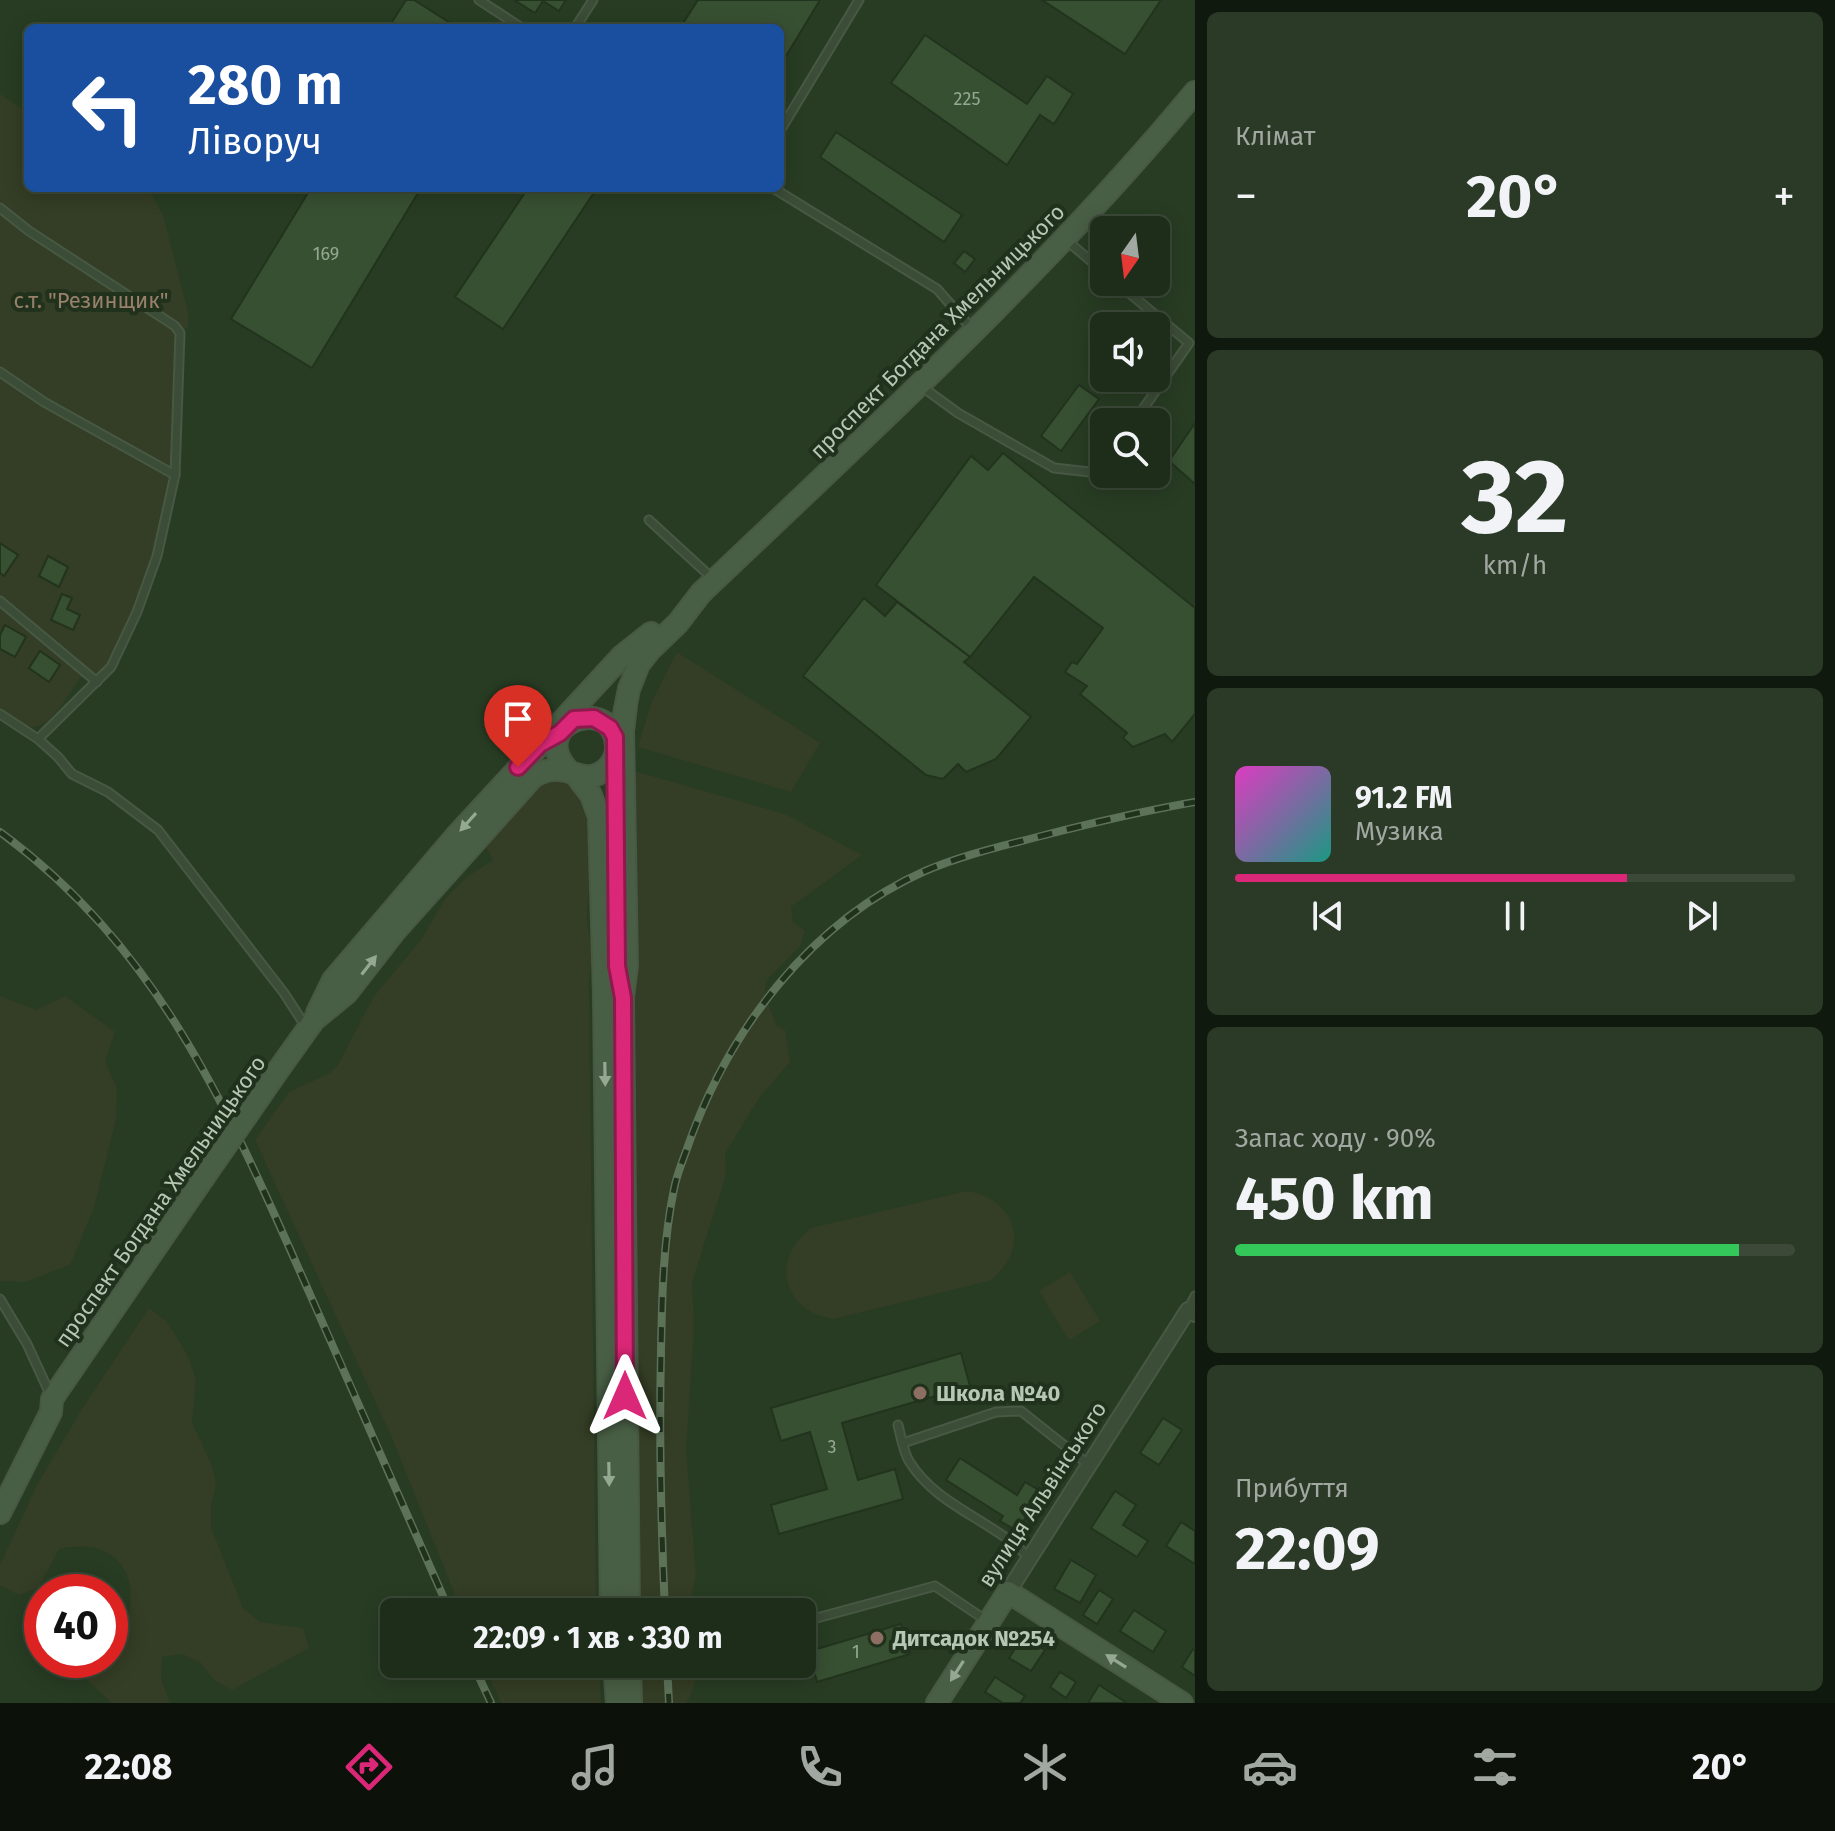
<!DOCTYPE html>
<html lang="uk">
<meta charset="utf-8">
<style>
:root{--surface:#1e2d1a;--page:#2b3927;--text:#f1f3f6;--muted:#a1a8a2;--line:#3c4939;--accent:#db2777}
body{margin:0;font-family:"Fira Sans",sans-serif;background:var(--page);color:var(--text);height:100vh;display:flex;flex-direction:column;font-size:30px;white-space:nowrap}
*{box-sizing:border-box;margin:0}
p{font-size:26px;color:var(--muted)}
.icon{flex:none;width:44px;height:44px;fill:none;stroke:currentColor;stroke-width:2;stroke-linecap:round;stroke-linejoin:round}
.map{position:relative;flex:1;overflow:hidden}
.side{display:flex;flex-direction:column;gap:12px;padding:12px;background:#10190e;width:640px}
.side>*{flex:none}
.guide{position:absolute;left:24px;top:24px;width:760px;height:168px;border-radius:12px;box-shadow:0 4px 20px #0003,0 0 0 2px var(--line);background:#1a4fa0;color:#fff;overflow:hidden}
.needle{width:52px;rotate:194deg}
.controls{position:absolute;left:1090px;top:216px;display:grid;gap:16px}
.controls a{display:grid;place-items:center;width:80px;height:80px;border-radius:12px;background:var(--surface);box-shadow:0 4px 20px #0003,0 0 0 2px var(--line);font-size:40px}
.speed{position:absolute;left:24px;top:1574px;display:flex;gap:16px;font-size:40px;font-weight:700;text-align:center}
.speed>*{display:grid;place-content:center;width:104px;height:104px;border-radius:50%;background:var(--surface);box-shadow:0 4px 20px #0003,0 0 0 2px var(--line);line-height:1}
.speed .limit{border:12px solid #d22;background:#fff;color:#111}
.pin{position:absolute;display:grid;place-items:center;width:68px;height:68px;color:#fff;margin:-82px -34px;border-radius:50% 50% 50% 0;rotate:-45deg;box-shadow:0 0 8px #0007}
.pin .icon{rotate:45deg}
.me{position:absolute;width:88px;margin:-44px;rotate:0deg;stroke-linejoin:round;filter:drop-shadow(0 0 6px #0008)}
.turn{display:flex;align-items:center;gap:28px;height:168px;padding:0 32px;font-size:36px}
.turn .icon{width:104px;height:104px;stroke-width:2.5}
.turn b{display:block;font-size:56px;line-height:68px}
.big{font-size:60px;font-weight:700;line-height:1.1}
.side .card{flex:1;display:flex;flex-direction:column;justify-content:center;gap:12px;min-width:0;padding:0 28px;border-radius:12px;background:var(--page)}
.side .dial{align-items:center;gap:0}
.dial b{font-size:104px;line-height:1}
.song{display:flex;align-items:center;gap:24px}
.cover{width:96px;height:96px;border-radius:12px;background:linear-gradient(135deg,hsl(310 70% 55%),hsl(170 70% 35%))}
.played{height:8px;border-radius:4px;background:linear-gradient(90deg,var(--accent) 70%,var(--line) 70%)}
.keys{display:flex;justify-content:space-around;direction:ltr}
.heat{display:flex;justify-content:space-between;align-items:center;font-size:44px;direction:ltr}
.charge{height:12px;border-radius:6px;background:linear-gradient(90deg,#34c759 90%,var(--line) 0)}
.trip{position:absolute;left:380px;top:1598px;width:436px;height:80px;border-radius:12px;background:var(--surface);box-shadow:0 4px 20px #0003,0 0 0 2px var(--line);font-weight:700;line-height:80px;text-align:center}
.menu{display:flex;height:128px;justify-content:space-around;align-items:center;background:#0c120a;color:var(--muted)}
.menu .icon{width:56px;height:56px}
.menu .selected{color:var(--accent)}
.menu b{font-size:36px;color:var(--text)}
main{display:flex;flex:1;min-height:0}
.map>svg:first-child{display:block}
.green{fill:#343d25}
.building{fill:#385032;stroke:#22331e;stroke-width:2}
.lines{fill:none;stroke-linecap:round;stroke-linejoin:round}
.lane-casing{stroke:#475843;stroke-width:11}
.street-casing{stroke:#475843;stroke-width:18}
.secondary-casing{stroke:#475843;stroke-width:24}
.lane{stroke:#3b4c37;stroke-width:7}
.street{stroke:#3b4c37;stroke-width:14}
.secondary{stroke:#495f45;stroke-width:20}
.rail-casing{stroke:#5d7359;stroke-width:8}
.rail{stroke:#20311c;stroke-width:5;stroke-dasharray:15;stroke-linecap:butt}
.secondary-bridge-casing{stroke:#475843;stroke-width:24;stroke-linecap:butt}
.secondary-bridge{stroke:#495f45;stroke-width:20}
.oneway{fill:#95a892}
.route-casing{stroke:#8e194d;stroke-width:20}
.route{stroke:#db2777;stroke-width:14}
.education-dot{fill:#8d6e63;stroke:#20311c;stroke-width:3}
.labels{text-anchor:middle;stroke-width:8;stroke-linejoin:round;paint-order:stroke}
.number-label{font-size:18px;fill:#95a892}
.park-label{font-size:22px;fill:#98806a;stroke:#20311c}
.street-label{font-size:22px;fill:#b6c7b3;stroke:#20311c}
.poi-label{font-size:22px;font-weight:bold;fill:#b6c7b3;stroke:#20311c;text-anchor:start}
</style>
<main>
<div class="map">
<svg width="1195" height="1703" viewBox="0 0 1195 1703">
<rect width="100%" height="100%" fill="#283c23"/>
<!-- green -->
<g class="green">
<path d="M0,94L28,113V188H148L163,215L188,312V328L176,333C174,405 177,478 157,548C144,591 122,632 103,672L80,678C70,692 50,730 30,727C20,726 9,718 0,713Z"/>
<path d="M677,652L820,743L791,792L638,747L651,704Z"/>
<path d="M631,770L785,814L862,855L791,907L793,922L805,931L800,946L766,980L765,996L777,1026L785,1030L790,1062L759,1098L725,1154L726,1173L722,1188L692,1282L694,1329L686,1449L696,1576L688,1612H634V963L637,946L633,895Z"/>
<path d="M555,778C608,801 588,872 587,919C587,930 591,939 592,950C592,960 590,971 589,981L596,1612H462L392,1438L255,1140L289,1092L330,1073L338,1065L374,996L421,940L445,899L467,877L493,860L483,842L539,780Z"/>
<path d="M0,996L36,1010L65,996L115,1032L105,1061L117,1089L116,1119L94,1208L70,1265L25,1282L0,1281Z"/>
<path d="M967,1191C1018,1199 1031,1251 989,1281L833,1319C782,1311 770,1259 811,1228Z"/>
<path d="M1070,1272L1100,1321L1069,1340L1039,1291Z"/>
<path d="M149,1308L166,1321L178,1339L189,1358L196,1380L192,1423L211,1463L216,1484L211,1505V1527L243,1608L260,1622L303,1628L309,1648L232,1690L214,1680L201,1663L182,1654L162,1657L161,1679L170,1703H112L65,1660H110V1643L121,1639C145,1586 125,1534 59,1549L39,1587L19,1595L0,1585V1565L37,1485L80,1412Z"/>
<path d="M484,1664H599L601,1703H501Z"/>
<path d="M634,1664H695C697,1679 694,1691 686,1703H643C641,1689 634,1679 634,1664Z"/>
</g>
<!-- building -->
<g class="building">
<path d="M406,0H414L458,28H401L392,22Z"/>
<path d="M514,0H566L559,11L543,1L535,13Z"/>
<path d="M698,0H820L780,66V28H680Z"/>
<path d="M1042,0H1161L1125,54Z"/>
<path d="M925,35L1027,104L1047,76L1073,94L1054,124L1040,115L1007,165L891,83Z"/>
<path d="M836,132L962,215L944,242L820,157Z"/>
<path d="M311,188H421L312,368L231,319Z"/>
<path d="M528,188H597L503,329L455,297Z"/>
<path d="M964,251L975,259L965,272L954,263Z"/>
<path d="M1079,385L1099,399L1061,451L1041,436Z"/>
<path d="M1195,423V484L1169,461Z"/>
<path d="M1003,453L1195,608V714L1172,742L1165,734L1133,747L1123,738L1127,733L1080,694L1087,686L1065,672L1072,662L1077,664L1103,628L1034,577L970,657L876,585L971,456L988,470Z"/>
<path d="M0,543L18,555L4,576L0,573Z"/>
<path d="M48,556L68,567L59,587L39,576Z"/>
<path d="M62,594L72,598L67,609L80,615L73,630L51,620Z"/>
<path d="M864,598L885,616L897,602L970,657L964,662L1031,717L996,759L966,772L958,764L943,779L926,775L803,676Z"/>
<path d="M5,625L26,637L15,657L0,649V635Z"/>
<path d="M40,651L60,665L49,682L29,668Z"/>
<path d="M961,1353L970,1386L842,1423L858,1480L895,1469L903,1499L779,1534L771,1505L827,1489L810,1432L781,1441L771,1408Z"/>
<path d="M1163,1418L1182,1430L1159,1465L1140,1453Z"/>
<path d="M960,1458L1017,1495L1025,1482L1042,1492L1017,1531L1000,1521L1003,1516L946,1480Z"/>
<path d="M1115,1491L1136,1505L1123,1525L1148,1541L1137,1557L1091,1528Z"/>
<path d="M1181,1522L1195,1531V1564L1166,1546Z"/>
<path d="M1071,1560L1096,1575L1080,1603L1054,1589Z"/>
<path d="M1099,1590L1113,1599L1097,1624L1083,1615Z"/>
<path d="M1134,1610L1166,1631L1153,1652L1120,1631Z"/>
<path d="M901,1624L910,1654L817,1682L810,1657L805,1659L802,1637L813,1634L817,1649Z"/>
<path d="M1023,1636L1045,1650L1031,1671L1009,1658Z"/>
<path d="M1193,1649L1195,1650V1676L1182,1667Z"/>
<path d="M1060,1672L1076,1682L1066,1698L1050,1687Z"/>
<path d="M995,1677L1025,1696L1020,1703H1003L985,1692Z"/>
<path d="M1099,1685L1127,1703H1088Z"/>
</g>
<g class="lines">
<defs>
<g id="lane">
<path d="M479,0L522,28"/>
<path d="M575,28L593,0"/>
<path d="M780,131L859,0"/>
<path d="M773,188L937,289L973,330"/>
<path d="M0,208L29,231L175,326L180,333L175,475L157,556L137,612L111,667L38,739"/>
<path d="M1066,240L1104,272"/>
<path d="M1116,282L1189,343L1134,422"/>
<path d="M0,372L44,402L175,475"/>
<path d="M921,386L958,413L1054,468L1099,473L1104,465"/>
<path d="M649,520L712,578"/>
<path d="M0,601L97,682"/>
<path d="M0,714L38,739L58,757L72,774L108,792L158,830L284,993L306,1027"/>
<path d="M0,1299L27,1344L50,1394"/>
<path d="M1188,1310L1195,1296"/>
<path d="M898,1425C901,1436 903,1451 909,1461C937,1507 994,1520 1029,1558"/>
<path d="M903,1443L996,1412L1021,1411L1089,1465"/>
<path d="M802,1622L935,1586L987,1621"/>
</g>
<path id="street" d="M1008,1592L1188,1310L1195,1314"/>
<g id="secondary">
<path d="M626,706L623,731L627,965L623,998L629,1612"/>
<path d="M623,719L629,689L639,664L650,650L678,623L701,593C871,431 1045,273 1195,92"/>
<path d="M575,774L591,795L599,817L604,996L611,1612"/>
<path d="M317,1013L333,980L456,836L622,656L651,633"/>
<path d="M279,1069L314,1020L347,993L396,930L533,777C567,757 579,787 602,772C611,766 617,756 616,746C615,694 527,722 567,769"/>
<path d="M0,1513L51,1412L52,1399L198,1186"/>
<path d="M614,1664L617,1703"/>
<path d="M630,1664L631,1703"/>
<path d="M937,1703L1008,1592L1182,1703"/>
</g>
</defs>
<!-- lane casing -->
<use href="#lane" class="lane-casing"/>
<!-- street casing -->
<use href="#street" class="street-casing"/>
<!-- secondary casing -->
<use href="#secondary" class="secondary-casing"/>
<!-- lane -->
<use href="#lane" class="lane"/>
<!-- street -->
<use href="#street" class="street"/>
<!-- secondary -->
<use href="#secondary" class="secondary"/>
<defs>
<g id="rail">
<path d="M0,832C162,951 230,1114 309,1292C356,1398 403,1505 450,1612"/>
<path d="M665,1612C661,1525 659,1438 661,1351C662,1297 663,1242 674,1189C677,1173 684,1158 689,1143C730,1028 812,921 925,871C962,855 1003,846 1041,836C1092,823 1143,811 1195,802"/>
<path d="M473,1664L491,1703"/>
<path d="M667,1664L669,1703"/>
</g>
</defs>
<!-- rail casing -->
<use href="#rail" class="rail-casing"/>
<!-- rail -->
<use href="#rail" class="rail"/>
<defs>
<path id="secondary-bridge" d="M198,1186L279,1069"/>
</defs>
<!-- secondary-bridge casing -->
<use href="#secondary-bridge" class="secondary-bridge-casing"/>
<!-- secondary-bridge -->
<use href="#secondary-bridge" class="secondary-bridge"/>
</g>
<!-- one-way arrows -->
<defs><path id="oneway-solid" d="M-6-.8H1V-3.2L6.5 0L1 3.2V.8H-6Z" transform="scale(2)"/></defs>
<g class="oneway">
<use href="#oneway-solid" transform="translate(468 822) rotate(132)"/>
<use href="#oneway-solid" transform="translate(369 965) rotate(-52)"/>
<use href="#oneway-solid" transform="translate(605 1074) rotate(89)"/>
<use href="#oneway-solid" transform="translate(609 1474) rotate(89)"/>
<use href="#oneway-solid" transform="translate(1116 1661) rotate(-148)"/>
<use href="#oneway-solid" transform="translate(957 1671) rotate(123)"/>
</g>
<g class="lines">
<defs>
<path id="route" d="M518,767L540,744L560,733L574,719L594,718L610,728L615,737L617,966L623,998L625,1396"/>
</defs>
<!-- route casing -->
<use href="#route" class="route-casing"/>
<!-- route -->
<use href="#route" class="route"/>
</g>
<!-- markers -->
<g class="education-dot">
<circle cx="920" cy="1393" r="8"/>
<circle cx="877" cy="1638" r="8"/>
</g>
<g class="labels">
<!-- number labels -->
<g class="number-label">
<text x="967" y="105">225</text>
<text x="326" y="260">169</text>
<text x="832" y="1453">3</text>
<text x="856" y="1658">1</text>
</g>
<!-- park labels -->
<g class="park-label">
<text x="91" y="308">с.т. "Резинщик"</text>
</g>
<!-- street labels -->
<g class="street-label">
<text transform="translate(937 331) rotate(-45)" y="8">проспект Богдана Хмельницького</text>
<text transform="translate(160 1201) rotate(-55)" y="8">проспект Богдана Хмельницького</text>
<text transform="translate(1042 1494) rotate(-57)" y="8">вулиця Альвінського</text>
</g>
<!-- poi labels -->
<g class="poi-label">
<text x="936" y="1401">Школа №40</text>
<text x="893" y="1646">Дитсадок №254</text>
</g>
</g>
</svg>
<div class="controls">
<a><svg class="needle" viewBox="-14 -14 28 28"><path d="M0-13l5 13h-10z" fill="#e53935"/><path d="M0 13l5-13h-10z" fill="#a1a8a2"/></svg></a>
<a><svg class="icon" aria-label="sound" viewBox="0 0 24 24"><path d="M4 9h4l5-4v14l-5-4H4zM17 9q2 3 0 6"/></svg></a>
<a><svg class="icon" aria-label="search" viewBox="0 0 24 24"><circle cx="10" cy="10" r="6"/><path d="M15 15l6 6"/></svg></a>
</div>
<div class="speed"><div class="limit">40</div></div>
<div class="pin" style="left:518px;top:767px;background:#d93025"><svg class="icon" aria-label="arrive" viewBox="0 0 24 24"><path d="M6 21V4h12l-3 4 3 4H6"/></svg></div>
<svg class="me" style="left:625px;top:1396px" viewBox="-20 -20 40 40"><path d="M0-17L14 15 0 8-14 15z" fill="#db2777" stroke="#fff" stroke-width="4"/></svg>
<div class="trip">22:09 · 1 хв · 330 m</div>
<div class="guide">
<div class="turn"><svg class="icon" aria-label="left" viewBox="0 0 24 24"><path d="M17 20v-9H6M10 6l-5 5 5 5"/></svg><div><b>280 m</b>Ліворуч</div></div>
</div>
</div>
<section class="side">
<div class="card"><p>Клімат</p>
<div class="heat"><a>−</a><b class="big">20°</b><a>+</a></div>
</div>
<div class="card dial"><b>32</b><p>km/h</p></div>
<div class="card">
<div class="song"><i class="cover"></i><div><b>91.2 FM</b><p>Музика</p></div></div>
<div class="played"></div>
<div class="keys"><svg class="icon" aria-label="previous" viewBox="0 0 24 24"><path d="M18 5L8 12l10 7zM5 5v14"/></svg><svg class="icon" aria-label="pause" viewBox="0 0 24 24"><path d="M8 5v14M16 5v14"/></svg><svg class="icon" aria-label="next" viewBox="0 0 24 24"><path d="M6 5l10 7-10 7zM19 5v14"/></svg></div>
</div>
<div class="card"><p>Запас ходу · 90%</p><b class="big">450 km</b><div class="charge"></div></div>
<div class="card"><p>Прибуття</p><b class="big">22:09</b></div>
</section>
</main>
<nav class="menu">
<b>22:08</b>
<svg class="icon selected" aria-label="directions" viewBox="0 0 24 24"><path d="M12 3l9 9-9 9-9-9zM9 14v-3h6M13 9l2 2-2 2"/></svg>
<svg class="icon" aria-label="music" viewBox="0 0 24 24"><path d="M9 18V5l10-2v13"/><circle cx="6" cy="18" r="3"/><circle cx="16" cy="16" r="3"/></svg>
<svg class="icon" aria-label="phone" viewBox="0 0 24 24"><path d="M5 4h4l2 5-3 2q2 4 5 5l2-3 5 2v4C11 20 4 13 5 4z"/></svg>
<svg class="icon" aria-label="climate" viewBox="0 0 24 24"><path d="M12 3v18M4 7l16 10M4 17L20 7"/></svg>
<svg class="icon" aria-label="car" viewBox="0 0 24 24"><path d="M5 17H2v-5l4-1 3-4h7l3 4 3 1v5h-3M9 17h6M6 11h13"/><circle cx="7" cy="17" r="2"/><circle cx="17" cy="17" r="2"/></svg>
<svg class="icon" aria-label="filters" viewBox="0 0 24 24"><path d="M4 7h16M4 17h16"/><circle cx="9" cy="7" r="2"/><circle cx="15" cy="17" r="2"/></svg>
<b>20°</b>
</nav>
